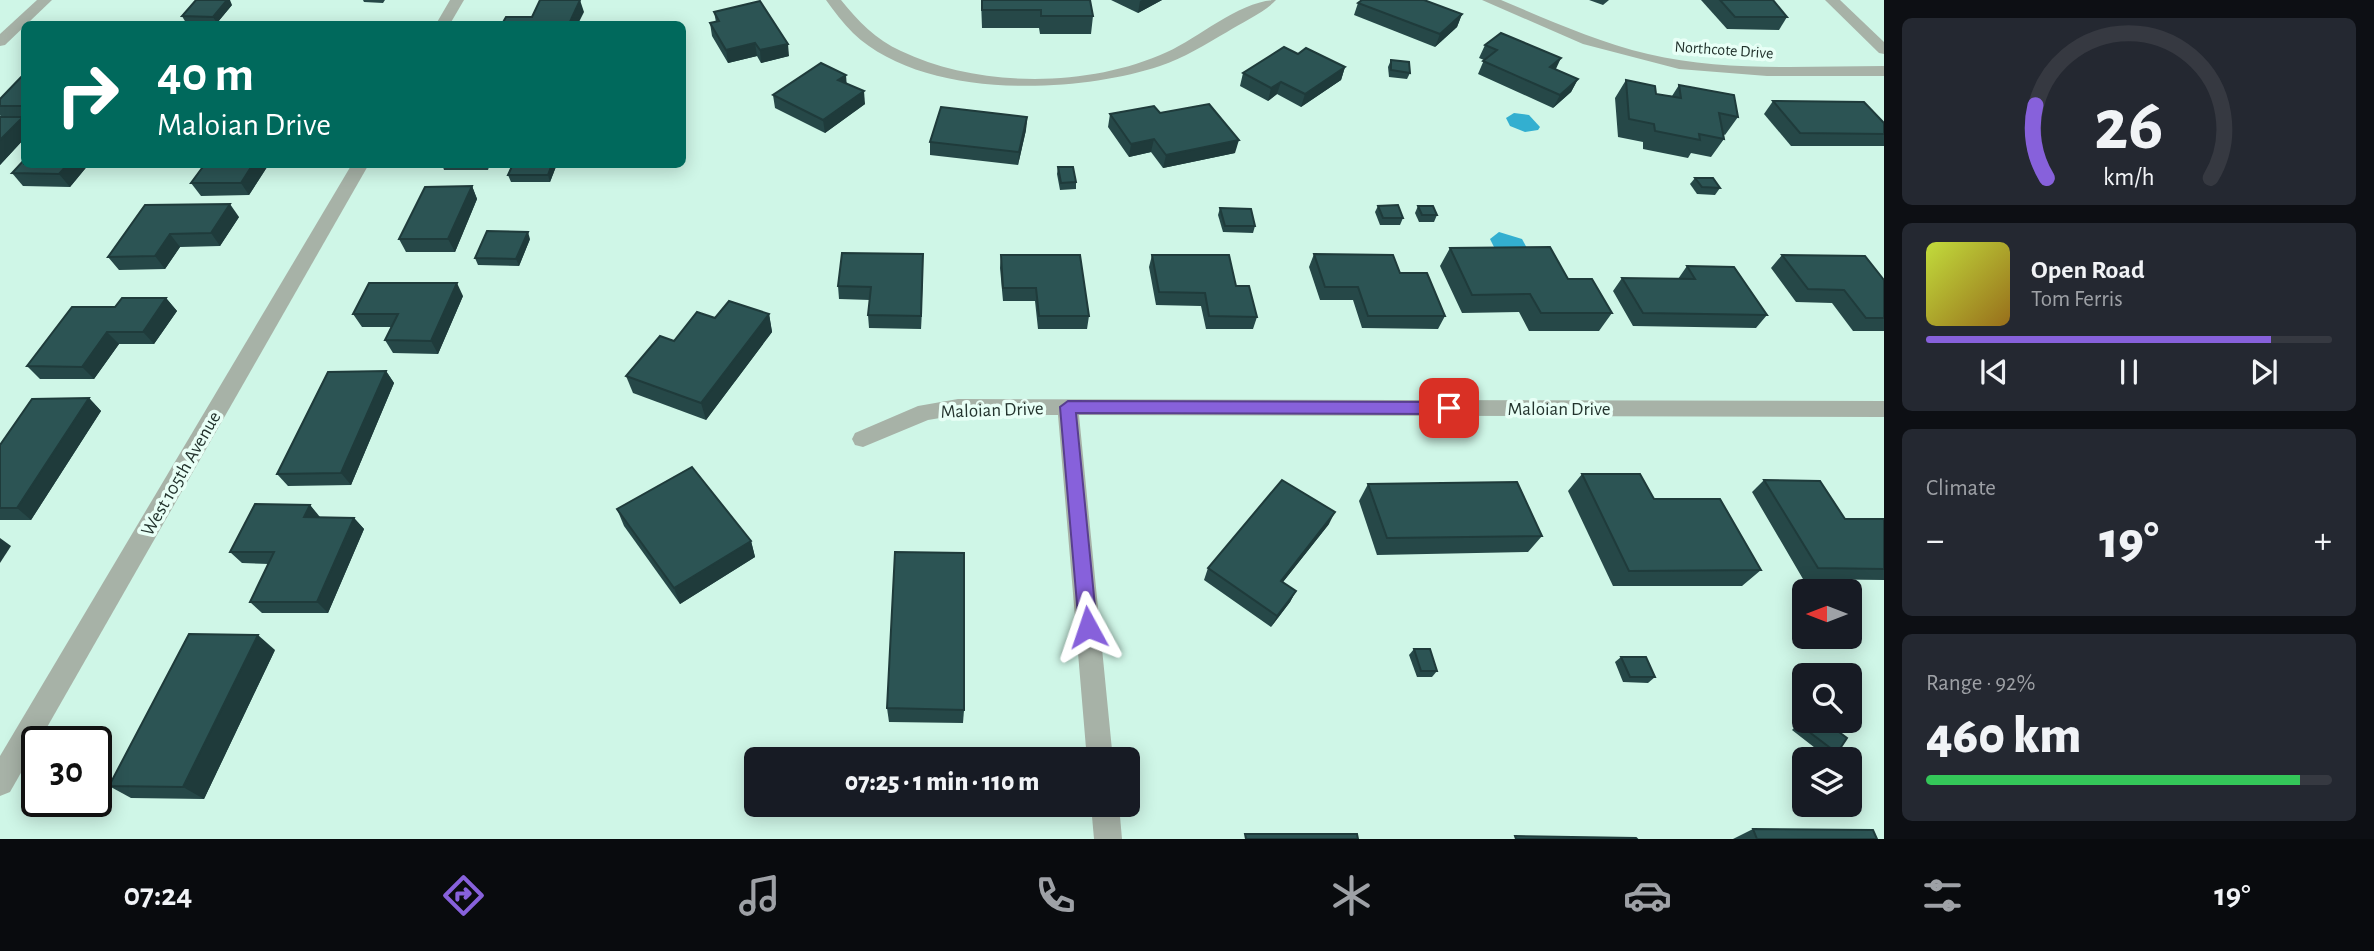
<!DOCTYPE html>
<meta charset="utf-8">
<style>
:root{--surface:#171b24;--page:#242831;--text:#f1f3f6;--muted:#9ea1a6;--line:#363941;--accent:#8761db}
body{margin:0;font-family:"Alegreya Sans",sans-serif;background:var(--page);color:var(--text);height:100vh;display:flex;flex-direction:column;font-size:26px;white-space:nowrap}
*{box-sizing:border-box;margin:0}
p{font-size:23px;color:var(--muted)}
.icon{flex:none;width:38px;height:38px;fill:none;stroke:currentColor;stroke-width:2;stroke-linecap:round;stroke-linejoin:round}
.map{position:relative;flex:1;overflow:hidden}
.sheet{display:flex;flex-direction:column;gap:18px;padding:18px;background:#0d0f14;width:490px}
.sheet>*{flex:none}
.top-card{position:absolute;left:21px;top:21px;width:665px;height:147px;border-radius:10px;box-shadow:0 4px 18px #0003;background:#00695c;color:#fff;overflow:hidden}
.needle{width:46px;rotate:270deg}
.buttons{position:absolute;left:1792px;top:579px;display:grid;gap:14px}
.buttons a{display:grid;place-items:center;width:70px;height:70px;border-radius:10px;background:var(--surface);box-shadow:0 4px 18px #0003;font-size:35px}
.speed{position:absolute;left:21px;top:726px;display:flex;gap:14px;font-size:35px;font-weight:700;text-align:center}
.speed>*{display:grid;place-content:center;width:91px;height:91px;border-radius:50%;background:var(--surface);box-shadow:0 4px 18px #0003;line-height:1}
.speed .limit{border:4px solid #111;border-radius:10px;background:#fff;color:#111}
.pin{position:absolute;display:grid;place-items:center;width:60px;height:60px;color:#fff;margin:-30px;border-radius:14px;box-shadow:0 4px 10px #0006}
.me{position:absolute;width:77px;margin:-38px;rotate:355deg;stroke-linejoin:round;filter:drop-shadow(0 0 5px #0008)}
.turn{display:flex;align-items:center;gap:24px;height:147px;padding:0 21px;font-size:32px}
.turn .icon{width:91px;height:91px;stroke-width:2.5}
.turn b{display:block;font-size:49px;line-height:60px}
.big{font-size:52px;font-weight:800;line-height:1.1}
.sheet .card{flex:1;display:flex;flex-direction:column;justify-content:center;gap:10px;min-width:0;padding:0 24px;border-radius:10px;background:var(--page)}
.sheet .dial{align-items:center;gap:0}
.dial svg{height:182px;overflow:visible;fill:none;stroke:var(--line);stroke-width:7;stroke-linecap:round;text-anchor:middle}
.dial text{fill:var(--text);stroke:none}
.song{display:flex;align-items:center;gap:21px}
.cover{width:84px;height:84px;border-radius:10px;background:linear-gradient(135deg,hsl(70 70% 55%),hsl(40 70% 35%))}
.played{height:7px;border-radius:4px;background:linear-gradient(90deg,var(--accent) 85%,var(--line) 85%)}
.keys{display:flex;justify-content:space-around;direction:ltr}
.heat{display:flex;justify-content:space-between;align-items:center;font-size:38px;direction:ltr}
.charge{height:10px;border-radius:5px;background:linear-gradient(90deg,#34c759 92%,var(--line) 0)}
.trip{position:absolute;left:744px;top:747px;width:396px;height:70px;border-radius:10px;background:var(--surface);box-shadow:0 4px 18px #0003;font-weight:800;line-height:70px;text-align:center}
.dock{display:flex;height:112px;justify-content:space-around;align-items:center;background:#090b0e;color:var(--muted)}
.dock .icon{width:49px;height:49px}
.dock .on{color:var(--accent)}
.dock b{font-size:32px;color:var(--text)}
main{display:flex;flex:1;min-height:0}
.map>svg:first-child{display:block}
.water{fill:#33afd0}
.lines{fill:none;stroke-linecap:round;stroke-linejoin:round}
.minor{fill:#a7b2a7;fill-rule:evenodd}
.wall{fill:#264848}
.shaded-wall{fill:#1f3b3b}
.building{fill:#2c5454;stroke:#1f3b3b;stroke-width:2}
.route{fill:#8761db;stroke:#583f8e;stroke-width:2}
.labels{text-anchor:middle;stroke-width:7;stroke-linejoin:round;paint-order:stroke}
.far-street-label{font-size:16px;fill:#23332d;stroke:#e8fff6}
.street-label{font-size:19px;fill:#23332d;stroke:#e8fff6}
</style>
<main>
<div class="map">
<svg width="1884" height="839" viewBox="0 0 1884 839">
<rect width="100%" height="100%" fill="#cff6e7"/>
<!-- water -->
<g class="water">
<path d="M1514,113L1529,115L1540,127L1538,130L1525,132L1510,126L1506,118Z"/>
<path d="M1499,232L1522,239L1528,250L1495,249L1490,239Z"/>
</g>
<g class="lines">
<!-- minor -->
<g class="minor">
<path d="M37,0H52L5,45L0,46V34Z"/>
<path d="M450,0H464L450,24H436Z"/>
<path d="M826,0H841C858,21 876,40 901,51C978,88 1089,88 1167,52C1200,37 1241,0 1276,0C1264,13 1242,22 1227,32C1206,44 1184,58 1160,66C1075,94 923,100 853,33C843,23 834,11 826,0Z"/>
<path d="M1482,0H1501C1549,20 1597,42 1648,54C1725,72 1805,66 1884,66V76H1767L1679,69L1583,44Z"/>
<path d="M1825,0H1840L1884,42V54L1879,53Z"/>
<path d="M352,164H369L10,792L0,796V756Z"/>
<path d="M958,399L1884,401V417L1079,415L1113,760H1087L1058,415H958L928,420L863,447L855,445L852,439L855,433L918,406Z"/>
<path d="M1091,805H1119L1122,839H1094Z"/>
</g>
</g>
<!-- wall -->
<g class="wall">
<path d="M363,0H385L383,3L364,2Z"/>
<path d="M981,0H1090L1093,16L1091,34H1040L1039,28H982Z"/>
<path d="M1111,0H1162L1138,13Z"/>
<path d="M1589,0H1609L1603,5Z"/>
<path d="M1701,0H1773L1787,17L1779,30L1727,29Z"/>
<path d="M1358,3L1462,14L1457,27L1435,47L1354,15Z"/>
<path d="M232,5L217,23H186L182,16Z"/>
<path d="M714,12L789,56L761,63L757,56L728,63L712,36L710,23L716,22Z"/>
<path d="M1485,45L1578,79L1571,92L1553,108L1478,74L1484,60L1479,58Z"/>
<path d="M1298,54L1345,67L1341,80L1301,107L1277,94L1268,101L1240,86L1243,73Z"/>
<path d="M1391,60L1410,73L1407,79L1389,77L1388,67Z"/>
<path d="M24,74V139L0,165L1,117L0,115V99Z"/>
<path d="M1626,80L1656,94L1672,96L1679,85L1738,117L1725,135L1723,134L1724,139L1711,157L1691,153L1688,158L1643,149V142L1618,137L1615,98Z"/>
<path d="M773,95L865,104L825,133L775,108Z"/>
<path d="M1773,101L1884,123V146H1791L1764,114Z"/>
<path d="M1160,113L1235,153L1163,168L1151,152L1129,157L1108,127L1110,114Z"/>
<path d="M1027,117L1026,130L1018,165L930,155V142Z"/>
<path d="M24,164H89L70,187L23,186L12,173Z"/>
<path d="M269,164L249,195L201,196L191,183Z"/>
<path d="M442,164H490L488,170H444Z"/>
<path d="M513,164H557L550,182H511L508,175Z"/>
<path d="M1058,167L1076,182V189L1060,190L1057,174Z"/>
<path d="M1695,178L1720,188L1715,195L1697,194L1690,184Z"/>
<path d="M472,186L477,199L455,252H406L399,239Z"/>
<path d="M145,205L239,217L220,246L180,247L165,269L119,270L108,257Z"/>
<path d="M1378,206L1403,218L1400,225H1380L1375,212Z"/>
<path d="M1418,206L1437,215L1434,222H1419L1415,213Z"/>
<path d="M1220,208L1255,226L1253,233L1223,232L1218,215Z"/>
<path d="M530,239L519,266L478,265L475,258Z"/>
<path d="M1450,248L1612,313L1599,331H1529L1519,312L1462,313L1440,266Z"/>
<path d="M923,254L921,329L869,328L868,315L870,300L839,299L838,286Z"/>
<path d="M1314,254L1400,273L1445,316L1438,329L1362,328L1353,300H1320L1309,267Z"/>
<path d="M1001,255L1089,316L1087,329H1038L1035,301H1003L1000,268Z"/>
<path d="M1152,255L1236,286L1257,317L1253,329H1206L1201,306L1156,305L1149,267Z"/>
<path d="M1782,255L1884,280V331H1853L1832,303L1796,302L1771,268Z"/>
<path d="M1687,266L1767,315L1756,328L1633,326L1613,291L1622,278L1678,279Z"/>
<path d="M463,296L438,354L393,353L385,340L391,327H362L353,314Z"/>
<path d="M166,298L177,311L154,344H119L94,379H40L27,366L115,307Z"/>
<path d="M769,314L772,332L706,420L633,393L626,376L674,341L715,318Z"/>
<path d="M386,371L394,383L351,485L288,486L277,474Z"/>
<path d="M89,398L101,411L31,520H0V445Z"/>
<path d="M1582,474L1654,499L1761,570L1742,586H1613L1568,491Z"/>
<path d="M1764,480L1845,519H1884V580L1803,579L1752,492Z"/>
<path d="M1368,484L1542,536L1528,552L1377,555L1359,501Z"/>
<path d="M310,505L319,517L354,518L364,529L328,613H262L250,602L269,564L242,563L230,552Z"/>
<path d="M617,509L751,541L755,557L680,604L624,526Z"/>
<path d="M1329,524L1283,582L1296,591L1290,602L1271,627L1204,580L1208,568Z"/>
<path d="M1414,649L1437,671L1432,677H1417L1409,655Z"/>
<path d="M275,650L204,799L131,798L109,786Z"/>
<path d="M1621,657L1655,677L1648,683L1623,682L1615,662Z"/>
<path d="M887,708L964,710L963,723L889,722Z"/>
<path d="M1804,717V721L1837,753L1828,758L1792,730Z"/>
<path d="M1753,829L1877,839H1733Z"/>
</g>
<!-- shaded-wall -->
<g class="shaded-wall">
<path d="M227,0H230L232,5L217,23L213,17Z"/>
<path d="M580,0L584,12L578,24H569Z"/>
<path d="M1142,0H1162L1138,13L1140,1Z"/>
<path d="M1462,14L1457,27L1435,47L1440,34Z"/>
<path d="M755,43L757,56L728,63L726,50Z"/>
<path d="M788,44L789,56L761,63L760,50Z"/>
<path d="M1561,58L1555,71L1550,67Z"/>
<path d="M1345,67L1341,80L1301,107L1305,94Z"/>
<path d="M846,75L847,88L838,80Z"/>
<path d="M1578,79L1571,92L1553,108L1560,95Z"/>
<path d="M1281,82L1277,94L1268,101L1271,88Z"/>
<path d="M864,91L865,104L825,133L823,120Z"/>
<path d="M23,117L24,119V139L0,165V140Z"/>
<path d="M1027,117L1026,130L1018,165L1019,152Z"/>
<path d="M1154,139L1151,152L1129,157L1131,144Z"/>
<path d="M1239,140L1235,153L1163,168L1166,155Z"/>
<path d="M68,164H89L70,187L59,174Z"/>
<path d="M253,164H269L249,195L241,183Z"/>
<path d="M552,164H557L550,182L548,175Z"/>
<path d="M472,186L477,199L455,252L448,239Z"/>
<path d="M230,204L239,217L220,246L211,233Z"/>
<path d="M528,232L530,239L519,266L516,259Z"/>
<path d="M170,234L180,247L165,269L155,256Z"/>
<path d="M923,254V267L921,329V316Z"/>
<path d="M457,283L463,296L438,354L431,341Z"/>
<path d="M166,298L177,311L154,344L143,332Z"/>
<path d="M769,314L772,332L706,420L701,403Z"/>
<path d="M107,332L119,344L94,379L82,367Z"/>
<path d="M386,371L394,383L351,485L341,473Z"/>
<path d="M89,398L101,411L31,520L17,508Z"/>
<path d="M310,505L320,517L314,529L304,517Z"/>
<path d="M1335,512L1329,524L1275,592L1281,581Z"/>
<path d="M354,518L364,529L328,613L317,602Z"/>
<path d="M0,538L11,546L0,563Z"/>
<path d="M751,541L755,557L680,604L674,588Z"/>
<path d="M1296,591L1290,602L1271,627L1277,616Z"/>
<path d="M258,635L275,650L204,799L183,787Z"/>
</g>
<!-- building -->
<g class="building">
<path d="M196,0H227L213,17L182,16Z"/>
<path d="M540,0H580L569,24H502L506,17H532Z"/>
<path d="M982,0H1090L1093,16H1041V10H982Z"/>
<path d="M1362,0H1424L1462,14L1440,34L1358,3Z"/>
<path d="M1720,0H1773L1787,17H1735Z"/>
<path d="M760,1L788,44L760,50L755,43L726,50L710,23L719,21L714,12Z"/>
<path d="M1501,33L1561,58L1550,67L1578,79L1560,95L1483,61L1497,50L1485,45Z"/>
<path d="M1284,47L1298,54L1306,48L1345,67L1305,94L1281,82L1271,88L1243,73Z"/>
<path d="M1391,60L1409,62L1410,73L1391,70Z"/>
<path d="M821,63L846,75L838,80L864,91L823,120L773,95Z"/>
<path d="M24,74V106H0V99Z"/>
<path d="M1626,80L1655,86L1656,94L1681,98L1679,85L1734,95L1738,117L1719,113L1724,139L1699,134L1700,140L1655,131L1654,124L1629,119Z"/>
<path d="M1773,101L1864,102L1884,123V134L1800,133Z"/>
<path d="M1209,104L1239,140L1166,155L1154,139L1131,144L1110,114L1154,106L1160,113Z"/>
<path d="M941,107L1027,117L1019,152L930,142Z"/>
<path d="M0,117H23L0,140Z"/>
<path d="M24,160V164H68L59,174L12,173Z"/>
<path d="M205,164H253L241,183H191Z"/>
<path d="M513,164H552L548,175H508Z"/>
<path d="M1058,167H1073L1076,182L1061,183Z"/>
<path d="M1695,178H1713L1720,188L1702,187Z"/>
<path d="M472,186L448,239H399L425,187Z"/>
<path d="M230,204L211,233L170,234L155,256L108,257L145,205Z"/>
<path d="M1398,205L1403,218H1383L1378,206Z"/>
<path d="M1418,206H1433L1437,215H1422Z"/>
<path d="M1220,208L1251,209L1255,226H1225Z"/>
<path d="M487,231L528,232L516,259L475,258Z"/>
<path d="M1550,247L1568,279H1592L1612,313H1541L1530,294L1472,295L1450,248Z"/>
<path d="M842,253L923,254L921,316L868,315L871,287L838,286Z"/>
<path d="M1314,254L1393,255L1400,273H1427L1445,316H1368L1358,287H1325Z"/>
<path d="M1001,255H1080L1089,316H1039L1036,288H1003Z"/>
<path d="M1152,255H1229L1236,286H1249L1257,317L1209,316L1205,293L1159,292Z"/>
<path d="M1782,255L1865,256L1884,280V318H1866L1844,290L1808,289Z"/>
<path d="M1687,266L1734,267L1767,315L1643,313L1622,278L1695,279Z"/>
<path d="M369,283H457L431,341L385,340L398,314H353Z"/>
<path d="M122,298H166L143,332H107L82,367L27,366L72,307H115Z"/>
<path d="M729,301L769,314L701,403L626,376L660,336L674,341L697,312L715,318Z"/>
<path d="M386,371L341,473L277,474L328,372Z"/>
<path d="M89,398L17,508H0V445L32,399Z"/>
<path d="M692,467L751,541L674,588L617,509Z"/>
<path d="M1582,474H1640L1654,499H1720L1761,570L1629,571Z"/>
<path d="M1282,480L1335,512L1281,581L1296,591L1277,616L1208,568Z"/>
<path d="M1764,480L1820,481L1845,519H1884V569L1818,568Z"/>
<path d="M1517,482L1542,536L1387,538L1368,484Z"/>
<path d="M255,504L310,505L304,517L354,518L317,602H250L274,552H230Z"/>
<path d="M895,552L964,553V710L887,708Z"/>
<path d="M189,634L258,635L183,787L109,786Z"/>
<path d="M1414,649H1430L1437,671H1421Z"/>
<path d="M1621,657H1646L1655,677H1630Z"/>
<path d="M1804,721H1824L1847,738L1837,753L1800,725Z"/>
<path d="M1753,829L1873,830L1877,839H1757Z"/>
<path d="M1245,834H1357L1358,839H1246Z"/>
<path d="M1515,836L1636,838L1637,839H1516Z"/>
</g>
<!-- route -->
<path class="route" d="M1068,401L1449,402L1457,408L1449,414L1076,413L1097,627L1095,633L1088,636L1081,633L1079,627L1060,407Z"/>
<g class="labels">
<!-- far-street labels -->
<g class="far-street-label">
<text transform="translate(1724 49) rotate(4)" y="6">Northcote Drive</text>
</g>
<!-- street labels -->
<g class="street-label">
<text x="1559" y="415">Maloian Drive</text>
<text transform="translate(992 409) rotate(-2)" y="7">Maloian Drive</text>
<text transform="translate(180 473) rotate(-60)" y="7">West 105th Avenue</text>
</g>
</g>
</svg>
<div class="buttons">
<a><svg class="needle" viewBox="-14 -14 28 28"><path d="M0-13l5 13h-10z" fill="#e53935"/><path d="M0 13l5-13h-10z" fill="#9ea1a6"/></svg></a>
<a><svg class="icon" aria-label="search" viewBox="0 0 24 24"><circle cx="10" cy="10" r="6"/><path d="M15 15l6 6"/></svg></a>
<a><svg class="icon" aria-label="layers" viewBox="0 0 24 24"><path d="M12 4l9 5-9 5-9-5zM3 14l9 5 9-5"/></svg></a>
</div>
<div class="speed"><div class="limit">30</div></div>
<div class="pin" style="left:1449px;top:408px;background:#d93025"><svg class="icon" aria-label="arrive" viewBox="0 0 24 24"><path d="M6 21V4h12l-3 4 3 4H6"/></svg></div>
<svg class="me" style="left:1088px;top:627px" viewBox="-20 -20 40 40"><path d="M0-17L14 15 0 8-14 15z" fill="#8761db" stroke="#fff" stroke-width="4"/></svg>
<div class="trip">07:25 · 1 min · 110 m</div>
<div class="top-card">
<div class="turn"><svg class="icon" aria-label="right" viewBox="0 0 24 24"><path d="M7 20v-9h11M14 6l5 5-5 5"/></svg><div><b>40 m</b>Maloian Drive</div></div>
</div>
</div>
<section class="sheet">
<div class="card dial"><svg viewBox="0 0 100 80">
<path d="M14 69A42 42 0 1 1 86 69"/>
<path d="M14 69A42 42 0 0 1 9 37" stroke="#8761db"/>
<text x="50" y="56" font-size="32" font-weight="700">26</text>
<text x="50" y="72" font-size="11">km/h</text>
</svg></div>
<div class="card">
<div class="song"><i class="cover"></i><div><b>Open Road</b><p>Tom Ferris</p></div></div>
<div class="played"></div>
<div class="keys"><svg class="icon" aria-label="previous" viewBox="0 0 24 24"><path d="M18 5L8 12l10 7zM5 5v14"/></svg><svg class="icon" aria-label="pause" viewBox="0 0 24 24"><path d="M8 5v14M16 5v14"/></svg><svg class="icon" aria-label="next" viewBox="0 0 24 24"><path d="M6 5l10 7-10 7zM19 5v14"/></svg></div>
</div>
<div class="card"><p>Climate</p>
<div class="heat"><a>−</a><b class="big">19°</b><a>+</a></div>
</div>
<div class="card"><p>Range · 92%</p><b class="big">460 km</b><div class="charge"></div></div>
</section>
</main>
<nav class="dock">
<b>07:24</b>
<svg class="icon on" aria-label="directions" viewBox="0 0 24 24"><path d="M12 3l9 9-9 9-9-9zM9 14v-3h6M13 9l2 2-2 2"/></svg>
<svg class="icon" aria-label="music" viewBox="0 0 24 24"><path d="M9 18V5l10-2v13"/><circle cx="6" cy="18" r="3"/><circle cx="16" cy="16" r="3"/></svg>
<svg class="icon" aria-label="phone" viewBox="0 0 24 24"><path d="M5 4h4l2 5-3 2q2 4 5 5l2-3 5 2v4C11 20 4 13 5 4z"/></svg>
<svg class="icon" aria-label="climate" viewBox="0 0 24 24"><path d="M12 3v18M4 7l16 10M4 17L20 7"/></svg>
<svg class="icon" aria-label="car" viewBox="0 0 24 24"><path d="M5 17H2v-5l4-1 3-4h7l3 4 3 1v5h-3M9 17h6M6 11h13"/><circle cx="7" cy="17" r="2"/><circle cx="17" cy="17" r="2"/></svg>
<svg class="icon" aria-label="filters" viewBox="0 0 24 24"><path d="M4 7h16M4 17h16"/><circle cx="9" cy="7" r="2"/><circle cx="15" cy="17" r="2"/></svg>
<b>19°</b>
</nav>
